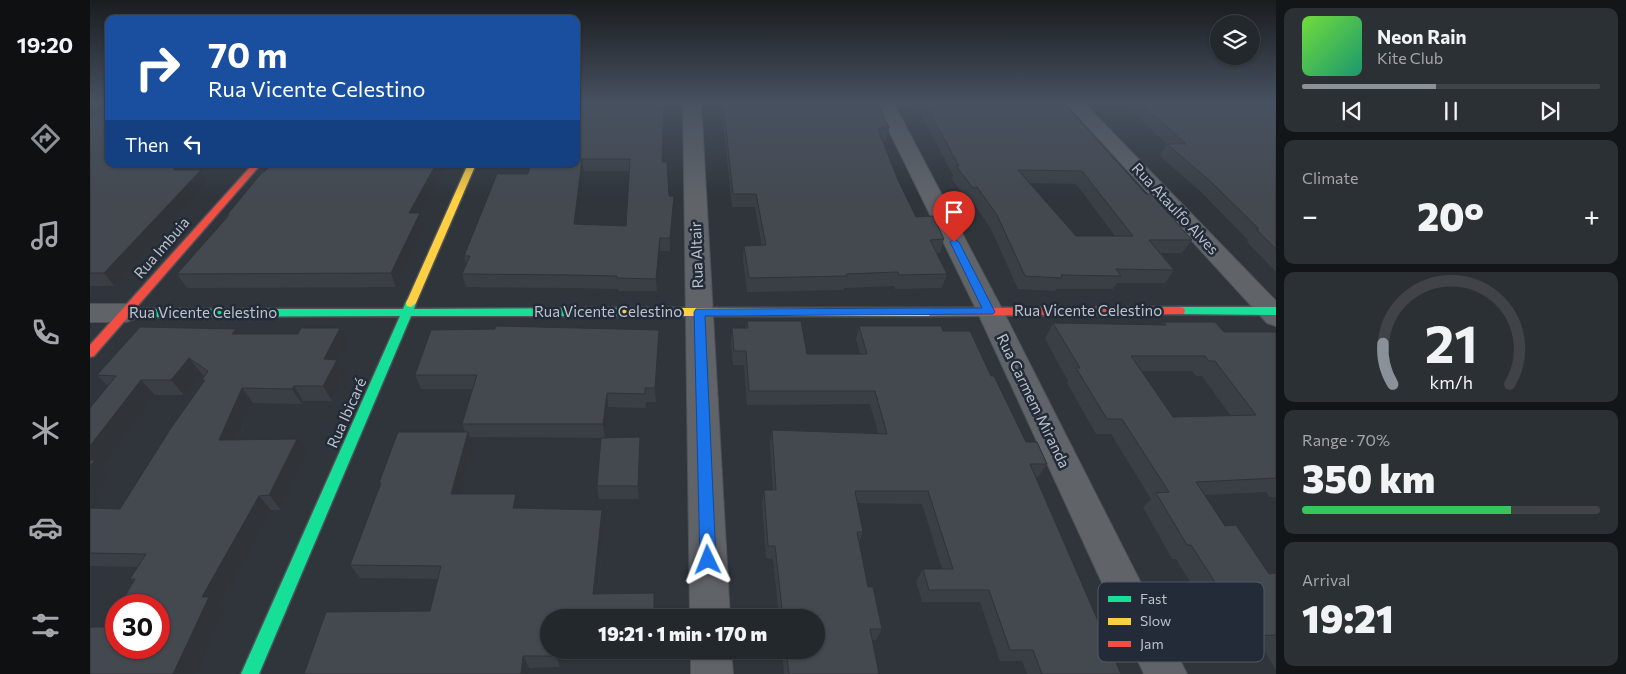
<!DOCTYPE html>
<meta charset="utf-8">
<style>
:root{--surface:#23282c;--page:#2b3034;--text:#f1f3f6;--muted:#a3a6a9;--line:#404448;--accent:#8a9199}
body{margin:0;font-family:Commissioner,sans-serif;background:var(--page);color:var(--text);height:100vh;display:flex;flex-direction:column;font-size:19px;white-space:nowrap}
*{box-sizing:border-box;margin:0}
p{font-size:16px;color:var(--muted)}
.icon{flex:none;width:28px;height:28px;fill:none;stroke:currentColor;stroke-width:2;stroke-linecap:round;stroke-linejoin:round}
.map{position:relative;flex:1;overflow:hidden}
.panel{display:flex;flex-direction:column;gap:8px;padding:8px;background:#131618;width:350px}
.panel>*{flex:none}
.guide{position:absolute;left:15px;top:15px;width:475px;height:152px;border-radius:10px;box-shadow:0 1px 4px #0004,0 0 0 1px var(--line);background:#1a4fa0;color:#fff;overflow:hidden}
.tools{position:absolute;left:1120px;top:15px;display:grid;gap:10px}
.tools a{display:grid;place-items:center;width:50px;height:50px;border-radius:50%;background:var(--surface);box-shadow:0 1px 4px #0004,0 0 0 1px var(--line);font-size:25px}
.speed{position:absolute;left:15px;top:594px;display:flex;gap:10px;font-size:25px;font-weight:700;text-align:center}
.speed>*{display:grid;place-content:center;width:65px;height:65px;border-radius:50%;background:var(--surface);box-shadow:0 1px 4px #0004,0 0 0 1px var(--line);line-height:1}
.speed .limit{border:8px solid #d22;background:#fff;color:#111}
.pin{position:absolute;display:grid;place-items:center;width:42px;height:42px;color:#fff;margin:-51px -21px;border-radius:50% 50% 50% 0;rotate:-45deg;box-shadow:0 0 5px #0007}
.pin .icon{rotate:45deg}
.me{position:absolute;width:55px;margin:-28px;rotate:358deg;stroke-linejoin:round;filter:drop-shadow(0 0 4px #0008)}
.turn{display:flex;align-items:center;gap:18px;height:105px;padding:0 20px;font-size:22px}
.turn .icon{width:65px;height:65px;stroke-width:2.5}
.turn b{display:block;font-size:35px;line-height:42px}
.then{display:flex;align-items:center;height:48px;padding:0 20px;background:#0003;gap:10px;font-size:19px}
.big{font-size:38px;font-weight:800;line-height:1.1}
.panel .widget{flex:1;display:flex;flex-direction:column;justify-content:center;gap:8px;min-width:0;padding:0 18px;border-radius:10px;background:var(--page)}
.panel .dial{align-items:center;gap:0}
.dial svg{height:130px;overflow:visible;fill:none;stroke:var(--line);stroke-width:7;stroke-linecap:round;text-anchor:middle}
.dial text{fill:var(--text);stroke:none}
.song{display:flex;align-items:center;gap:15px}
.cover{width:60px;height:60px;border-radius:8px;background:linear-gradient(135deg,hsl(100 70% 55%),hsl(160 70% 35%))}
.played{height:5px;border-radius:2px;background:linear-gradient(90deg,var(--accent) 45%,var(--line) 45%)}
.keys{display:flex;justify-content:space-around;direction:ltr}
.heat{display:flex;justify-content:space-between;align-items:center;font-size:28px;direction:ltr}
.charge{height:8px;border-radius:4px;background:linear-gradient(90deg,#34c759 70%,var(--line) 0)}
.trip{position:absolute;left:450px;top:609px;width:285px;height:50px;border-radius:25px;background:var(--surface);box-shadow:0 1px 4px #0004,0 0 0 1px var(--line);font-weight:800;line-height:50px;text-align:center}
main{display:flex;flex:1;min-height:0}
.menu{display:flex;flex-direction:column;width:90px;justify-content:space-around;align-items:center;background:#0e1012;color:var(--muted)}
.menu .icon{width:35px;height:35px}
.menu .on{color:var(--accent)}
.menu b{font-size:22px;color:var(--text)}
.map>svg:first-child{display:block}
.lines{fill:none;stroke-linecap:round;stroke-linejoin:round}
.street-casing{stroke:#4d5258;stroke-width:2}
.fast-casing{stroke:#4d5258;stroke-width:3}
.slow-casing{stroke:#4d5258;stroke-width:3}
.jam-casing{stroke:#4d5258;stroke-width:3}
.street{fill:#606469;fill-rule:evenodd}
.fast{fill:#16e098;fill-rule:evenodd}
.slow{fill:#ffcf43;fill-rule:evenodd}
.jam{fill:#f24e42;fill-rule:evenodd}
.wall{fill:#3a3f45;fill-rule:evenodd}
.shaded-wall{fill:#303338}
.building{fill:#444950;stroke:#303338;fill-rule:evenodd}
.route{fill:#1a73e8;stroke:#114b97}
.labels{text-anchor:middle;stroke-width:5;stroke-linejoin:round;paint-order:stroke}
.street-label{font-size:15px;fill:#bbc2cb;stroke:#222b37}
.key{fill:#222b37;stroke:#505863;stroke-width:1}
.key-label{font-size:14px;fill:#bbc2cb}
</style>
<main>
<nav class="menu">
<b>19:20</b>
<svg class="icon on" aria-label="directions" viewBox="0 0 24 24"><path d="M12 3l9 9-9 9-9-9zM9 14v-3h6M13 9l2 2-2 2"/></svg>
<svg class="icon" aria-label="music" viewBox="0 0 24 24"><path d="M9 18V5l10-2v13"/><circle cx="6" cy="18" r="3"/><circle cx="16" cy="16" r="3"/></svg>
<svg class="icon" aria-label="phone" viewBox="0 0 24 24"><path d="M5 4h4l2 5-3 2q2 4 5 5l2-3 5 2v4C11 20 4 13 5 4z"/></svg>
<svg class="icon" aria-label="climate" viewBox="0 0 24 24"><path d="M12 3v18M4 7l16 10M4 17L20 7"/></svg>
<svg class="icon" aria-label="car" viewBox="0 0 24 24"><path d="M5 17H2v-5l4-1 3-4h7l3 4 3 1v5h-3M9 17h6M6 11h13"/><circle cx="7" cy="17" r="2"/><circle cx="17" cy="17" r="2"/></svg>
<svg class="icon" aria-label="filters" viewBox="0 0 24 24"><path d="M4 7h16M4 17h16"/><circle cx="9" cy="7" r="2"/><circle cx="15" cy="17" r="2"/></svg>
</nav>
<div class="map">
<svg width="1186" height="674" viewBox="0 0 1186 674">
<rect width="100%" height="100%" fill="#2f353b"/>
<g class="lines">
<defs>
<g id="street">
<path d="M593,102H611L640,618H600Z"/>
<path d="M785,102H803L913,311L1097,674H1054L887,311Z"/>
<path d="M975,102H993L1186,301V326L1177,323Z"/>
<path d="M0,304H36L45,307L49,313L45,319L36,322H0Z"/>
<path d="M601,650H641L643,674H601Z"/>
</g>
<g id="fast">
<path d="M321,299L326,303L324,309L535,308L540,312L535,316H321L169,674H151L310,316L36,317L31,313L36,309H313L317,300Z"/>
<path d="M1090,307H1186V315L1086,314L1085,311L1086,308Z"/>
</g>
<g id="slow">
<path d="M378,164H386L326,303L321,307L317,306L316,303Z"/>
<path d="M535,308H840L845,312L840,316H535L530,312Z"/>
</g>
<g id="jam">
<path d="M163,164H171L4,356L0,357V345Z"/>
<path d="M1090,307L1094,308L1095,311L1094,314L840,316L835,312L840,308Z"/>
</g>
</defs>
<!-- street casing -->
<use href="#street" class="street-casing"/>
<!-- fast casing -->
<use href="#fast" class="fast-casing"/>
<!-- slow casing -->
<use href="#slow" class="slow-casing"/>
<!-- jam casing -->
<use href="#jam" class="jam-casing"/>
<!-- street -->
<use href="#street" class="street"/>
<!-- fast -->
<use href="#fast" class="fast"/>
<!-- slow -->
<use href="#slow" class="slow"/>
<!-- jam -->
<use href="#jam" class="jam"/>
</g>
<!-- wall -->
<g class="wall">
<path d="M0,102H19V164H108L102,170H111L118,182L24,286H0V118L13,108V104H12L0,114Z"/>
<path d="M575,102L573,162L579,196H584V208L580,251H570L567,291H528V289L484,288L376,287L372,274L376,264L374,256L438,174ZM494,171H539L536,226L487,224Z"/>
<path d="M631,102H787L799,128L796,141H792L808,180L826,217L854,239L850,253H846L857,274L852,288L805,289L804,286L754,288V290L657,292L653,259L654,246H672L665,207H642Z"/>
<path d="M805,102H973L1056,194L1102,240L1092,253H1071L1084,270L1075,283H1027L1023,289H966L965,291L928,289L901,229L882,201H878L862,179L863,175L826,106L808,107ZM940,183L986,184L1025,236H986Z"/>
<path d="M1032,102H1186V272L1157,242L1158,240L1112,193L1070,156L1077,144Z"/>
<path d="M183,164H357L330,214L335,227L306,287L97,288L87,274L138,217L137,215Z"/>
<path d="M657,321L717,354H770L766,339L769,326L853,331L901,376L936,442L957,464L948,477H945L1031,674H937L932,661H910L890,602H832L826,581L833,569H852L832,504L767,503L773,532L769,542L778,587L792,629L786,640H782L789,674H694L692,650H726V618H689L683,559L676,558L672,503L674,490H683L680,443L682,430L788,433L780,404L657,405L654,365H643L641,342L642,328H656Z"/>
<path d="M1074,322L1134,332H1186V497H1179L1176,492L1115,495L1135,526L1179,574L1186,573V670L1171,646L1141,647L1086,559H1082L1053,507L1061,499L1021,434H1006L977,383L978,381L955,339L963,323L1071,325ZM1051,371H1102L1106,376H1112L1141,416L1083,417Z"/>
<path d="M250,328L258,343L249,363L255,375L242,401H213L212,404L163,403L148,440L218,454L191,510H181L130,606L134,610L18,627L43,581L40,579L48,567L0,566V408L18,386L7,375L146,329L149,334H208ZM111,373L114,376L112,380L114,382L30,509L3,508L10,500L5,496L21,475L12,467L65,395H94Z"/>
<path d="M569,344L566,402H556V408L518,407L515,438L380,437L384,446L371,494L431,508L515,524L507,594L564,593L565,618H459L472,650L470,667L439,668L340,611L348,579L270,578L260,565L290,486L289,483L375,432L372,424L383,389H331L325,375Z"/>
<path d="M550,437L551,451L549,499H509L507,486Z"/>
<path d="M513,650H564V657L515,658Z"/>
</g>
<!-- shaded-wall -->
<g class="shaded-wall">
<path d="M0,102H19V104H12L0,114Z"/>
<path d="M574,102H575L573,173L572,162Z"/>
<path d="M492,159L494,171L486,236L484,224Z"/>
<path d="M89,164H108L91,182L83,170Z"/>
<path d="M346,164H357L330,214L335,227L306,287L301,273L319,213Z"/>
<path d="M111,170L118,182L24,286L14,273Z"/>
<path d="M584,196V208L580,251V238Z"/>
<path d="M570,238V251L567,291L566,279Z"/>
<path d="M250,328L258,343L249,363L255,375L242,401L233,386L234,359Z"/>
<path d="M146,329L156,344L142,334Z"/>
<path d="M569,330V344L566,402L565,388Z"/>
<path d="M99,358L111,373L94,395L81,380Z"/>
<path d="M51,380L65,395L12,467L21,475L5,496L10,500L0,512V446Z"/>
<path d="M204,386L213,401L212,404L202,389Z"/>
<path d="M152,388L163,403L141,455L129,440Z"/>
<path d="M517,393L518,407L515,438L513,424Z"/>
<path d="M378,432L384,446L367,508L361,494Z"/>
<path d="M550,437L551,451L549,499L548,486Z"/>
<path d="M207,439L218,454L191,510L179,495Z"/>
<path d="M426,494L431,508H423Z"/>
<path d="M169,496L181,510L130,606L134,610L106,674H83L112,597Z"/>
<path d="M512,510L515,524L505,607L503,594Z"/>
<path d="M564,593L565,606V618H564Z"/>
<path d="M466,650H472L470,667L466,656Z"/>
<path d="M433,656L439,668L438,674H431Z"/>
</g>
<!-- building -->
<g class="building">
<path d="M13,102H19V164H89L83,170H111L14,273H0V118L13,108Z"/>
<path d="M486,102H574L572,162H577L579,196H584L580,238H570L566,279L527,278V276L482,275L372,274L380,256H374L407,174H438L441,164H486ZM492,159H540L536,226L484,224Z"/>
<path d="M633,102H787L799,128H789L790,134L808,180L826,217L843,216L854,239L840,240L857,274L809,275L808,272L756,274L757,276L659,278L654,246L676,245L666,194H643Z"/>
<path d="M834,102H973L1056,194H1061L1102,240H1059L1084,270L1026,269L1031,276L971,275L972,278L935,276L907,215L887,187L883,188L866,166H869ZM928,170L992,171L1043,236H986Z"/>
<path d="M1050,102H1186V249L1166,229H1169L1120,181L1077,144H1096Z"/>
<path d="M183,164H346L319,213H330L301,273L87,274L139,215H137L169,176Z"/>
<path d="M657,321H711L717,354H777L769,326H851L853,331H880L901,376H904L936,442H947L957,464H940L1031,674H952L943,650H920L899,590H839L833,569H863L838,491H765L773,532H767L778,587H783L792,629H780L789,674H699L696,650H726V618H693L685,546H678L674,490H686L682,430L797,434L785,391H659L656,351H644L642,328H658Z"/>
<path d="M1074,322H1125L1134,332H1186V478L1106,482L1135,526L1146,525L1179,574L1186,573V635L1160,636L1101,545H1097L1066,493L1079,492L1032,419H1017L986,368H990L963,323L1076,325ZM1041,356H1115L1119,361H1125L1166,415L1083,417Z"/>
<path d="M406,326L569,330L565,388H555V394L517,393L513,424H372L387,375H325L341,330L405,329Z"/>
<path d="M50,327L146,329L142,334H208L211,328H250L234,359L247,360L233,386H204L202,389L152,388L129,440L207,439L179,495L169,496L112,597H119L83,674H0V627H18L26,611V648H69V605H30L45,579H40L56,554L0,553V508L30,509L81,428L115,380H112L118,371L99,358L81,380H51L0,446V408L26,376L7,375Z"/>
<path d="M308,432H378L361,494H426L423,508L512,510L503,594L564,593V618H459V650H466V656H433L431,674H214L236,612L340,611L351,566L260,565L291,483H289Z"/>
<path d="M550,437L548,486H507L511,438Z"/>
<path d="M0,460H5L0,466Z"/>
</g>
<!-- sky -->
<linearGradient id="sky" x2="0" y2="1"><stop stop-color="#1a1d20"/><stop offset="0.52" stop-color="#475160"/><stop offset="1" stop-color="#475160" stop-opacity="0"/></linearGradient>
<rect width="1186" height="197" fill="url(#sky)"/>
<!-- route -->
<path class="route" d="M864,239L869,242L905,312L903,314L615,316L626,560L623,565L618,567L612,565L610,560L604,312L606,309L892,308L860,242Z"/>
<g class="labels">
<!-- street labels -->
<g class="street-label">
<text transform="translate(1085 209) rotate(47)" y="5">Rua Ataulfo Alves</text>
<text transform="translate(72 248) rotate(-49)" y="5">Rua Imbuia</text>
<text transform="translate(607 255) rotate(-92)" y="5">Rua Altair</text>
<text x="998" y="316">Rua Vicente Celestino</text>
<text x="518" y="317">Rua Vicente Celestino</text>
<text x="113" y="318">Rua Vicente Celestino</text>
<text transform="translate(943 401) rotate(64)" y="5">Rua Carmem Miranda</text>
<text transform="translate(257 413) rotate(-66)" y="5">Rua Ibicaré</text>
</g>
</g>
<!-- legend -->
<rect x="1008" y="582" width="166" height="80" rx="8" class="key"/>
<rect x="1018" y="596" width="23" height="6" fill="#16e098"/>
<rect x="1018" y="618" width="23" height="7" fill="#ffcf43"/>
<rect x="1018" y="641" width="23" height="6" fill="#f24e42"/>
<g class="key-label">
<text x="1050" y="604">Fast</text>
<text x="1050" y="626">Slow</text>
<text x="1050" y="649">Jam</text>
</g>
</svg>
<div class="tools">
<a><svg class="icon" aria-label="layers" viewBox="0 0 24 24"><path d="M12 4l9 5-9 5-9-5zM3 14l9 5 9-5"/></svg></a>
</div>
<div class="speed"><div class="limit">30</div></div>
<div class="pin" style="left:864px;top:242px;background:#d93025"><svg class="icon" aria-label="arrive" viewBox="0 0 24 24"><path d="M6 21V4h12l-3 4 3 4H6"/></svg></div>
<svg class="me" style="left:618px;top:560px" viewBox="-20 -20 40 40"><path d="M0-17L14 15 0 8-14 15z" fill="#1a73e8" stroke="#fff" stroke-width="4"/></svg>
<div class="trip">19:21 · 1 min · 170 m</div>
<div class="guide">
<div class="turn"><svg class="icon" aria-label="right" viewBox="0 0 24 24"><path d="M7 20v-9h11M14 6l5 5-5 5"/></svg><div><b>70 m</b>Rua Vicente Celestino</div></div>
<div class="then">Then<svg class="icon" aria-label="left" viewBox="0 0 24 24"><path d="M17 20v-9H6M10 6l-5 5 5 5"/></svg></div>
</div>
</div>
<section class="panel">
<div class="widget">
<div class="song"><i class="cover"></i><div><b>Neon Rain</b><p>Kite Club</p></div></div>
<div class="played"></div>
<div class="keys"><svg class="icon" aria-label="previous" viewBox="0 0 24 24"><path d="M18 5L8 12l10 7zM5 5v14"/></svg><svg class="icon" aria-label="pause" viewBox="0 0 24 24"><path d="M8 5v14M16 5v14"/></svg><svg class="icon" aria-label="next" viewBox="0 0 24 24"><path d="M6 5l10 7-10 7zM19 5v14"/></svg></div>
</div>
<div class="widget"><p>Climate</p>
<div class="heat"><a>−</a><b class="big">20°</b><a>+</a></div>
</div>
<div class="widget dial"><svg viewBox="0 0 100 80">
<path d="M14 69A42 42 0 1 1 86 69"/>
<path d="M14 69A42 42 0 0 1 8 44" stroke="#8a9199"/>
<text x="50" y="56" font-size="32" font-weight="700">21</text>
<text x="50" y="72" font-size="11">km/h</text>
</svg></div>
<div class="widget"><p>Range · 70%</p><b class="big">350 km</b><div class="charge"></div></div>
<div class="widget"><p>Arrival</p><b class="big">19:21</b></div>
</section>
</main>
